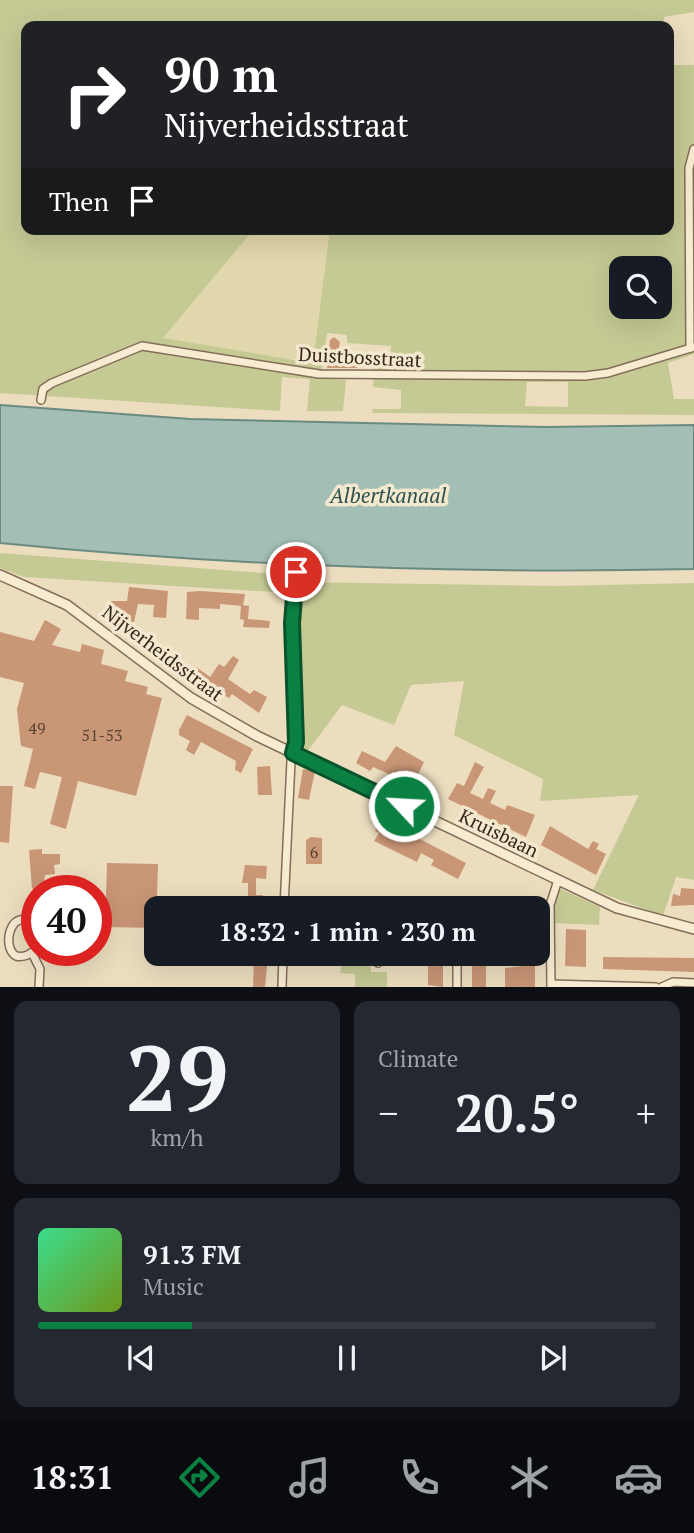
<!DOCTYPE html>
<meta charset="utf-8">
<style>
:root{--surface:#171b24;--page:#242831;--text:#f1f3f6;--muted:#9ea1a6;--line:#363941;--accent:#0b8043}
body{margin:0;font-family:"PT Serif",serif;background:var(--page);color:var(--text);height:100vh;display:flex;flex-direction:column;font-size:26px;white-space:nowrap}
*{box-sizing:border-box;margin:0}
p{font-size:23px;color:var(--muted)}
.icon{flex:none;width:38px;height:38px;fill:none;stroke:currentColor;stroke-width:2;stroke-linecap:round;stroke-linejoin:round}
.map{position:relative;height:987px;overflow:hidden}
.drawer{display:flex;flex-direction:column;gap:14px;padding:14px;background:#0d0f14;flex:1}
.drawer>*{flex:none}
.banner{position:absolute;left:21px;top:21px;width:653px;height:214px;border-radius:14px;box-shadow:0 7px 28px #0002;background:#202124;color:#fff;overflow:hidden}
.fabs{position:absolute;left:609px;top:256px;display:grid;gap:14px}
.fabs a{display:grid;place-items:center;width:63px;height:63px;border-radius:14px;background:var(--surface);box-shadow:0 7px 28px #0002;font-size:35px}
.speed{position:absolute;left:21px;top:875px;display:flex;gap:14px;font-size:35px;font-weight:700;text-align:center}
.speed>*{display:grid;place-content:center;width:91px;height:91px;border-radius:50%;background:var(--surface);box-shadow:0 7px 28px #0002;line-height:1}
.speed .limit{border:10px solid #d22;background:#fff;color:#111}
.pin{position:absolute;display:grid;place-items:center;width:60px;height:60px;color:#fff;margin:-30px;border:4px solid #fff;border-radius:50%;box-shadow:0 2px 7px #0007}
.me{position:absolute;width:77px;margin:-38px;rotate:295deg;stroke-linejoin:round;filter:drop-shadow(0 0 5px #0008)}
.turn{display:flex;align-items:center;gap:24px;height:147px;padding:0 28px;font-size:32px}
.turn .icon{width:91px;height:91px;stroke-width:2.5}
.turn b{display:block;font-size:49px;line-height:60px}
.then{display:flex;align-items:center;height:66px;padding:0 28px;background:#0003;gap:14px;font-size:26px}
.big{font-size:52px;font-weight:700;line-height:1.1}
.drawer .card{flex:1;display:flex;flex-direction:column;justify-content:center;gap:10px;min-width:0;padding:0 24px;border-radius:14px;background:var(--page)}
.drawer .dial{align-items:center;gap:0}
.dial b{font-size:91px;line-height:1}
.song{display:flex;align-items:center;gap:21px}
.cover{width:84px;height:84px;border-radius:10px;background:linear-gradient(135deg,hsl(150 70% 55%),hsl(80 70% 35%))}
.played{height:7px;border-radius:4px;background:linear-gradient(90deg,var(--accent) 25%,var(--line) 25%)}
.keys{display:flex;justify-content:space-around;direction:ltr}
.heat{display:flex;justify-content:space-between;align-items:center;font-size:38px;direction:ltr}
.drawer .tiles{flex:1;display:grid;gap:14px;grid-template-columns:1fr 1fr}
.card:last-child{grid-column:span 2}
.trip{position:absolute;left:144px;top:896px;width:406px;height:70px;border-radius:14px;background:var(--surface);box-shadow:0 7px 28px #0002;font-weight:700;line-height:70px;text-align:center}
.menu{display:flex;height:112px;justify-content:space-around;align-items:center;background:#090b0e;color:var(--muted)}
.menu .icon{width:49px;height:49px}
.menu .current{color:var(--accent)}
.menu b{font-size:32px;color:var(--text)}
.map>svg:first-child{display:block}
.farmland{fill:#e1d7ad}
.green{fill:#c5c994;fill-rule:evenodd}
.water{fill:#a2beb5;stroke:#6a8b82;stroke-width:2}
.building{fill:#c99676}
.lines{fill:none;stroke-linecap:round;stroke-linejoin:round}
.minor-casing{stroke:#846e58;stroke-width:10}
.tertiary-casing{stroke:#846e58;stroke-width:12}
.minor{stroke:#f7ebd2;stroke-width:7}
.tertiary{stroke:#f7ebd2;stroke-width:9}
.route-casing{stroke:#07532c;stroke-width:18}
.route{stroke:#0b8043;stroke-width:12}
.labels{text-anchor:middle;stroke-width:7;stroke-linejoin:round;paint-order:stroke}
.number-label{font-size:16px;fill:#594332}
.street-label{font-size:19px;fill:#34271c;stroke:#f4e8ce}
.water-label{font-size:21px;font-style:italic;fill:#2c534f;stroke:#f4e8ce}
</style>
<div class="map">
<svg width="694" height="987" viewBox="0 0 694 987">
<rect width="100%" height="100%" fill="#ecddbf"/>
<!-- farmland -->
<path class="farmland" d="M254,229H330L314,363L163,338Z"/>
<!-- green -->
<g class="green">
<path d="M0,0H694V12L664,17L663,26H26V229H254L163,338L313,363L330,229H668L669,65H694V354L668,363L674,399H694V415L372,413L373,409H401V390L373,387L374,367L391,366V346L347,343V335L327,333L321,378L346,380L343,411H307L310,379L282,377L280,411L0,393ZM621,268H660V306H621ZM527,382H568V407L525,406Z"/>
<path d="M0,553L277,574L293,579L291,593L24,577L0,568Z"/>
<path d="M295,582L557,586L694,583V880L676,877L663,916L593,890L639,795L540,801L543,779L454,735L464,681L411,685L394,725L342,705L307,752L303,751L300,739Z"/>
<path d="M561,889L600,907L599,925L553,923L554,898Z"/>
<path d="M343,954H371V972H387V987H355V974L340,973Z"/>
</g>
<!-- water -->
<path class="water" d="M0,405L190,419L546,427L694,425V569C462,574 231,566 0,543Z"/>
<!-- building -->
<g class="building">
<path d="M334,337L340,342L339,348H343L342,354L359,355L358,368H327L330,340Z"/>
<path d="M129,587L168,591L166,618L153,617L154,605L138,604L134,622L127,621L128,616L110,611L111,601H127Z"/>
<path d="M200,591L245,594L243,606L220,604V609L199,608V620L186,619L187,592Z"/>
<path d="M241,605L249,606L248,619L270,621L269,628L243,627L244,620L240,619Z"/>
<path d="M45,620L61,629L52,645L80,652L82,644L104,650L101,664L128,671L125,681L148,687L146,694L162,698L136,796L78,781L66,829L50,824L62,777L40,772L35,789L24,786L33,749L21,746L17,709L24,683L0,677V632L34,641Z"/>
<path d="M233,656L239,660L228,679L250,694L254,690L267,697L259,713L232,694L229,698L206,686L201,693L191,685L195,679L185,672L189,666L194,669L196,667L210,677L219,664L224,667Z"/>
<path d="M187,715L253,749L241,773L235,770L236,761L201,742L194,755L186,750L190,741L179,735V730Z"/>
<path d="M396,746L424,762L414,783L392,772L391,775L373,767L370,771L356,763L362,751L385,762Z"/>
<path d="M475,762L484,767L470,793L483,799L488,788L496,791L490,803L505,810L507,805L535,815L526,837L448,799L457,783L464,786Z"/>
<path d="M270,766L272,795H258L257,767Z"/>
<path d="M303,769L315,771L309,800L298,798Z"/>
<path d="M0,786H13L9,843L0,842Z"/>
<path d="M381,819L466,863L458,879L431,865L434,860L421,853L417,862L374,841L379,833L375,831Z"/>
<path d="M550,826L588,849L593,841L599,844L596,849L606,854L596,875L541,845Z"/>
<path d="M311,837L322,838V864H306V840Z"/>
<path d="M42,849V854H60V864L54,865L55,874L45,875L43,889H32L29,850Z"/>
<path d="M107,863L158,864L156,928L105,927Z"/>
<path d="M245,865L267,866L266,879L256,878V895H263V908H248V883H242Z"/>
<path d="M681,888L694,889V905L671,906L673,894L680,896Z"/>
<path d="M566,929L586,930V967L565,966Z"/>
<path d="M254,956L268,957L265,987H253Z"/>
<path d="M603,957L694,958V972L603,969Z"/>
<path d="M428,964H443V987L428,985Z"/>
<rect x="472" y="965" width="14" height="22"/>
<path d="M522,966H535V987H505V968Z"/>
</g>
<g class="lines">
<defs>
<g id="minor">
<path d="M690,348L689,168L694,149"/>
<path d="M41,400L43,389L52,383L142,346L319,374L585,376L608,373L694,347"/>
<path d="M284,908L291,761L296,742L292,623L296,572"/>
<path d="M37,928C12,901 0,947 16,956C25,958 31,954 37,948"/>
<path d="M537,952H550"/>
<path d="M32,953L40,969L39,987"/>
<path d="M378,963L385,954H417"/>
<path d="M551,984L656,987"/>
<path d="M282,987L283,954"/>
<path d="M457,987V963L463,954"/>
<path d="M551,987L550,905L558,880"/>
<path d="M662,987L673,982L694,983"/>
</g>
<path id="tertiary" d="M0,575L67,605L191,698L257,736L617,908L694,929"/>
</defs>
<!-- minor casing -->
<use href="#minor" class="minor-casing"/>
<!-- tertiary casing -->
<use href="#tertiary" class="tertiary-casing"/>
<!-- minor -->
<use href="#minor" class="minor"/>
<!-- tertiary -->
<use href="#tertiary" class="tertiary"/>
</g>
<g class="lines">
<defs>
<path id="route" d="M296,572L292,623L296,742L293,753L404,806"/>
</defs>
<!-- route casing -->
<use href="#route" class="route-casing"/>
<!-- route -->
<use href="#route" class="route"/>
</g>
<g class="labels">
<!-- number labels -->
<g class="number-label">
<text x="37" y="734">49</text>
<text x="102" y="741">51-53</text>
<text x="314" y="858">6</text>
</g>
<!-- street labels -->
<g class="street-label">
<text transform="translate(360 357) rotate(3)" y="7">Duistbosstraat</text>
<text transform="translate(163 653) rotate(37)" y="7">Nijverheidsstraat</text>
<text transform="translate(499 833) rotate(26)" y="7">Kruisbaan</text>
</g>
<!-- water labels -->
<g class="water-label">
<text x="388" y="503">Albertkanaal</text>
</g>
</g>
</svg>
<div class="fabs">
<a><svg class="icon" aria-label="search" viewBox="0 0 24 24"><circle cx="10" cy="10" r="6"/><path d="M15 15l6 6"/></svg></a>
</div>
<div class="speed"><div class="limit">40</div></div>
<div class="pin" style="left:296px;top:572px;background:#d93025"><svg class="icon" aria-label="arrive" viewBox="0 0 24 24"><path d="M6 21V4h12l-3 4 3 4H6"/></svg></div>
<svg class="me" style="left:404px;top:806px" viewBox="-20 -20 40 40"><circle r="17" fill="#0b8043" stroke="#fff" stroke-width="3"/><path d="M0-11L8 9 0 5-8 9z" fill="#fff"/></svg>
<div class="trip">18:32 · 1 min · 230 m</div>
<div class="banner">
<div class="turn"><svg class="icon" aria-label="right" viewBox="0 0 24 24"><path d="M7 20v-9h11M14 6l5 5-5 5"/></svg><div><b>90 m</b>Nijverheidsstraat</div></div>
<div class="then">Then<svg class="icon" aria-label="arrive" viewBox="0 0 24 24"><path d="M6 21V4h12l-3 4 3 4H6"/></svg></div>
</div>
</div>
<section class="drawer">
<div class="tiles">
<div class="card dial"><b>29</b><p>km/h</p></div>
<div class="card"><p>Climate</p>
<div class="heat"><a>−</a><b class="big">20.5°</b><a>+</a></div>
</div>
<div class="card">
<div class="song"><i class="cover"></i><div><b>91.3 FM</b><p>Music</p></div></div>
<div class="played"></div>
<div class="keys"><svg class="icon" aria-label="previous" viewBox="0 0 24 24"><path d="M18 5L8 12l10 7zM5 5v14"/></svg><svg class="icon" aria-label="pause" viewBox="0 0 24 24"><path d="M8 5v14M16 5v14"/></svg><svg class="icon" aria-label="next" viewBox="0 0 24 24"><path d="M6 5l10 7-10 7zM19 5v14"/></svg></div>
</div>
</div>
</section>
<nav class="menu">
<b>18:31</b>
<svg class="icon current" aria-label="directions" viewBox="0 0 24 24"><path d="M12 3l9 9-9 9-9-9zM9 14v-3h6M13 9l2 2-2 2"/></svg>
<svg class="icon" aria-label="music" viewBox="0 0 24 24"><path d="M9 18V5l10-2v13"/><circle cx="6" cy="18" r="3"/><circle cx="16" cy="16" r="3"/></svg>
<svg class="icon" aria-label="phone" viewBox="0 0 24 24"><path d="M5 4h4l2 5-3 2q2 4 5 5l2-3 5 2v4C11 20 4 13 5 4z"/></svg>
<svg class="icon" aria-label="climate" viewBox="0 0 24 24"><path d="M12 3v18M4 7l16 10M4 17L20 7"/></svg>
<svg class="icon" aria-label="car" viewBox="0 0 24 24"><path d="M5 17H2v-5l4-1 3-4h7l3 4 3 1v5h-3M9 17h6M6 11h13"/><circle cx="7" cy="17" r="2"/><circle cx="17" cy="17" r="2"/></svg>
</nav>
